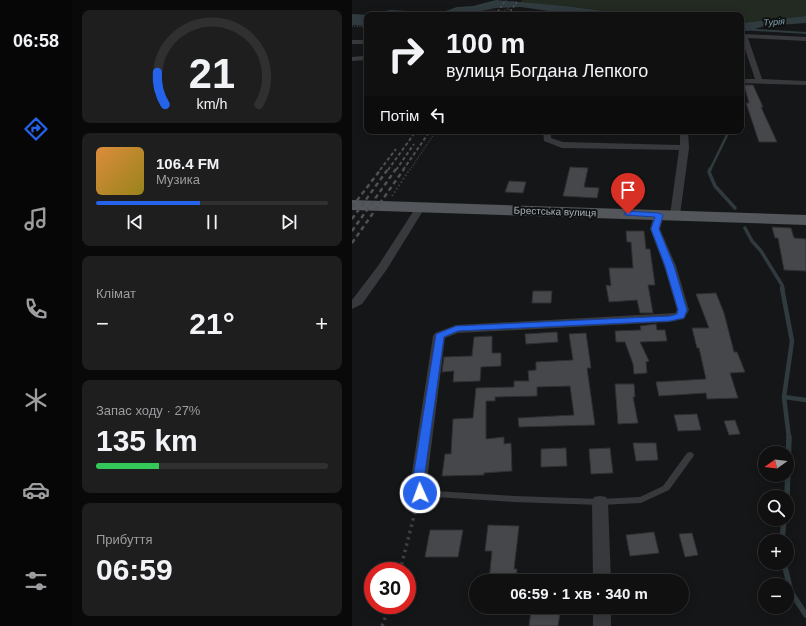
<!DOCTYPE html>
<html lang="uk">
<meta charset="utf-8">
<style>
:root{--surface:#101011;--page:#1e1e1f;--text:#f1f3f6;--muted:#9c9d9f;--line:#303031;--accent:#2563eb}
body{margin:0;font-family:Helvetica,sans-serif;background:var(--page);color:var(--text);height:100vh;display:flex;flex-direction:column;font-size:15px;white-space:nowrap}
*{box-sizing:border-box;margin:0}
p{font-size:13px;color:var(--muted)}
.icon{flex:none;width:22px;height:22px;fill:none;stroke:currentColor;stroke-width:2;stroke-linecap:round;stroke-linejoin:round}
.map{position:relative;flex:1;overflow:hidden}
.sheet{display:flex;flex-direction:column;gap:10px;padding:10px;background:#090909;width:280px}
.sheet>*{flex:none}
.top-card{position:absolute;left:12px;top:12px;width:380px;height:122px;border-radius:8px;box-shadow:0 2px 10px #0003,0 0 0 1px var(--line);background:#101011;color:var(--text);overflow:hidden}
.needle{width:26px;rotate:256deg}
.controls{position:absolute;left:406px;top:446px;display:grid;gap:8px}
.controls a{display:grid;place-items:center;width:36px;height:36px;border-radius:50%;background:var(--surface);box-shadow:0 2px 10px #0003,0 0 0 1px var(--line);font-size:20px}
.speed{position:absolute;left:12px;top:562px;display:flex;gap:8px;font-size:20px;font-weight:700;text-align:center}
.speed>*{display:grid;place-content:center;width:52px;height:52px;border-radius:50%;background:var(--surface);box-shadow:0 2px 10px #0003,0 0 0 1px var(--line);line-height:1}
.speed .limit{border:6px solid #d22;background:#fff;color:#111}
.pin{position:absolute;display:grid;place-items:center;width:34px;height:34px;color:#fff;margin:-41px -17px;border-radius:50% 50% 50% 0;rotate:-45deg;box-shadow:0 0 4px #0007}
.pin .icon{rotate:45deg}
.me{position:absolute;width:44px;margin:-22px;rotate:358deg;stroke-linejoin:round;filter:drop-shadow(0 0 3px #0008)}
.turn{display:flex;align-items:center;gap:14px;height:84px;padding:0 16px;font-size:18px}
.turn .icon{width:52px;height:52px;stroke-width:2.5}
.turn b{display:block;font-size:28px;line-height:34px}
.then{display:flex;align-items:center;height:38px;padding:0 16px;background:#0003;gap:8px;font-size:15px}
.big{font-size:30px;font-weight:700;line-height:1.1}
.sheet .card{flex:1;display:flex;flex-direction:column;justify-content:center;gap:6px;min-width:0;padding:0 14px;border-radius:8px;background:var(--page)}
.sheet .dial{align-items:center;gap:0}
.dial svg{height:104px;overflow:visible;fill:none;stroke:var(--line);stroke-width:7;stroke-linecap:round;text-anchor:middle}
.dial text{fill:var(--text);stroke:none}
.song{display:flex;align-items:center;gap:12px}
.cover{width:48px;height:48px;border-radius:6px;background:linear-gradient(135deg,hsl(30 70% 55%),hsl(50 70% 35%))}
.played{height:4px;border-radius:2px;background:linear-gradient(90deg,var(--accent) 45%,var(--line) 45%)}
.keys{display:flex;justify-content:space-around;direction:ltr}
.heat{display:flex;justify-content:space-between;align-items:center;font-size:22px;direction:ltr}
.charge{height:6px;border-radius:3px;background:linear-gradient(90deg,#34c759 27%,var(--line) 0)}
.trip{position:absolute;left:117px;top:574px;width:220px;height:40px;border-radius:20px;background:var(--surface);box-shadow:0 2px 10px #0003,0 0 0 1px var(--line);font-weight:700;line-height:40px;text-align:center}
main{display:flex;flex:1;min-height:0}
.tab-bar{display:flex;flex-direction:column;width:72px;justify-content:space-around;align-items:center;background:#060607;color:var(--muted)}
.tab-bar .icon{width:28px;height:28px}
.tab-bar .active{color:var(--accent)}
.tab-bar b{font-size:18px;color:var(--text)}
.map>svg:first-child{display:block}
.green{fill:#222a22}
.water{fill:#303b3f}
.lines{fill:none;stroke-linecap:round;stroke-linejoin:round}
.stream-far4{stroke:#303b3f;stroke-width:2}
.stream-far3{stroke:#303b3f;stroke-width:2.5}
.stream-far2{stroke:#303b3f;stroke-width:3.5}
.stream-far1{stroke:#303b3f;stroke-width:4.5}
.stream{stroke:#303b3f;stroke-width:5.5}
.building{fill:#45474a;stroke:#303033}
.path-far2{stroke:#3d4043;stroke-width:1.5;stroke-dasharray:1 1.5;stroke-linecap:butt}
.path-far1{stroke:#3d4043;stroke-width:2;stroke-dasharray:1.5 2.5;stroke-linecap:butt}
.path{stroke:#3d4043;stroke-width:3.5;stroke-dasharray:2.5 4;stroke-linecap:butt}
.lane{fill:#37393c;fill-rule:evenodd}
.street{fill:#37393c;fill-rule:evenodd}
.primary{fill:#53565a;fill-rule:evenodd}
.rail-far2{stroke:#4e5155;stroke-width:1.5;stroke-dasharray:2.5 2;stroke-linecap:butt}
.rail-far1{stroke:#4e5155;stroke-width:2;stroke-dasharray:3.5 2.5;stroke-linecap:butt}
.rail{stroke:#4e5155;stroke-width:2.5;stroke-dasharray:4.5 3.5;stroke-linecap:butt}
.route{fill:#2563eb;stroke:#184099}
.labels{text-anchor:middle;stroke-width:4;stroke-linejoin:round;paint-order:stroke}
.far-water-label{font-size:9px;font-style:italic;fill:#83a4ae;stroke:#101112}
.street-label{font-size:10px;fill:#a9b0b6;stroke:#101112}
</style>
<main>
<nav class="tab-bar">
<b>06:58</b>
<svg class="icon active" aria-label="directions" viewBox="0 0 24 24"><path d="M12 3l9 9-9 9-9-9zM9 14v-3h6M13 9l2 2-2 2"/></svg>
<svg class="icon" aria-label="music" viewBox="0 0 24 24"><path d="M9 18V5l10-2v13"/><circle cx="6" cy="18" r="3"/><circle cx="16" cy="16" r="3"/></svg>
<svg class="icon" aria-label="phone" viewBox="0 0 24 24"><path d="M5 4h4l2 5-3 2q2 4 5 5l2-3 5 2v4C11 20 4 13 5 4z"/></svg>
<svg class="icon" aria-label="climate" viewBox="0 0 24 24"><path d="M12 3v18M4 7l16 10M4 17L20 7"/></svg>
<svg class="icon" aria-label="car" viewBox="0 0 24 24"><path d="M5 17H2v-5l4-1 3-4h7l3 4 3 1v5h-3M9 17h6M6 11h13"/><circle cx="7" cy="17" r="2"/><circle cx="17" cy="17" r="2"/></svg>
<svg class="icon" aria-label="filters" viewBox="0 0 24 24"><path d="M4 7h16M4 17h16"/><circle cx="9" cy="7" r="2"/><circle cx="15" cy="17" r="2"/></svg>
</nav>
<section class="sheet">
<div class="card dial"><svg viewBox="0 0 100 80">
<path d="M14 69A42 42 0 1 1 86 69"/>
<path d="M14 69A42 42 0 0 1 8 44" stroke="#2563eb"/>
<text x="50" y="56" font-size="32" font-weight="700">21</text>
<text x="50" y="72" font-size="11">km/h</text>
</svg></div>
<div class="card">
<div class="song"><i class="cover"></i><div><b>106.4 FM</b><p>Музика</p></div></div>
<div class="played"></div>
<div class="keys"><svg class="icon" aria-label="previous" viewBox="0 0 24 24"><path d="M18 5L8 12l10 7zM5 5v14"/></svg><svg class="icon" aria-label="pause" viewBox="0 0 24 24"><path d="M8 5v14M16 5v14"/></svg><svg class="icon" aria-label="next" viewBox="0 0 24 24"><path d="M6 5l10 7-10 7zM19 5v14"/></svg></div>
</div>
<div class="card"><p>Клімат</p>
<div class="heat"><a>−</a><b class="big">21°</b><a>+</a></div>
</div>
<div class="card"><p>Запас ходу · 27%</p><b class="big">135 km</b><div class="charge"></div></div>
<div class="card"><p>Прибуття</p><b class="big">06:59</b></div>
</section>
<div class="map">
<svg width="454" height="626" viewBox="0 0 454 626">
<rect width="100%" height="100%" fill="#151617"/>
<!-- green -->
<path class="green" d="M170,0H454V16L389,23V15H283L213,6L168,3Z"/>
<!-- water -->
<g class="water">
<path d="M144,0L213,6L283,15H223L169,7L144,8L110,15H15V26L0,25V14L17,15L38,10L88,13L105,7L121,6Z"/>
<path d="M454,16V23L413,26L396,31H389V23Z"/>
</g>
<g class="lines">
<!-- stream-far4 -->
<path class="stream-far4" d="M389,29L454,33"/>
<!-- stream-far3 -->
<path class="stream-far3" d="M358,170L377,131"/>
<!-- stream-far2 -->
<g class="stream-far2">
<path d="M358,169L357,172L363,186L383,208"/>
<path d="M393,228L400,241L409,251L430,285L431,289"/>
</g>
<!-- stream-far1 -->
<g class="stream-far1">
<path d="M430,288L440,341L432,397L437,438"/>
<path d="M432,397L454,400"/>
</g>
<!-- stream -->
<g class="stream">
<path d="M435,497L437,437"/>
<path d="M430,541L432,519"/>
<path d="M432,563L439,592L454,615"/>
</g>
</g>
<!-- building -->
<g class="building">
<path d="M392,85H401L411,107H409L425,142H407L394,103H397Z"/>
<path d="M218,167L236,168L232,187L247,188L245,198L211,196Z"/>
<path d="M157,181L174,182L171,193L153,192Z"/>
<path d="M420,227L439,228L442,238L454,239V271L432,270L426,238H423Z"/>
<path d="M274,231H292L294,249H298L303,285H296L301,313H288L285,300L257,302L254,285L259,286L257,268H281L279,242H275Z"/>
<path d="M181,291H200L199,303H180Z"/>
<path d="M364,293L372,313L382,352H385L393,372L378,373L386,398L355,399L354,393L307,396L304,382L354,379L347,348H345L340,328H357L344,294Z"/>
<path d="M304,324L305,330H313L315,341L288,342L297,361L294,362L295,373L282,374L281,364L273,342H264L263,331L289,330L288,326Z"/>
<path d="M205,332L206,342L174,344L173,334Z"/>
<path d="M234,333L239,368H235L243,425L167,427L166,418L222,415L218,386L185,387V396L143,397V401H134V439L152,437V444L159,443L160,471L132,473V475L90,476L93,454H99L101,419L121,418L124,388L162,387V381H177L176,371L184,370V362L221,360L217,334Z"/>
<path d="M140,336V353H149V366L129,367L128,381L101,382L102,371L90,372L92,357L120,356L122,337Z"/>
<path d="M263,384H282L283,397H281L286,423L266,424Z"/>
<path d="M345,414L349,430L326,431L322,415Z"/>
<path d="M383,420L388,434L377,435L372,421Z"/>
<path d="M281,443H304L306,460L284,461Z"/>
<path d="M214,448L215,466L189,467V449Z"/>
<path d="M258,448L261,473L239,474L237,449Z"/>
<path d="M136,525L167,526L162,569H165L164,581H137L140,551H133Z"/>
<path d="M78,530H111L106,557H73Z"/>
<path d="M302,532L307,553L278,556L274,535Z"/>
<path d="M340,533L346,555L333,557L327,534Z"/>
<path d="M179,611L208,613L206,626H177Z"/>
</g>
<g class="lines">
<!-- path-far2 -->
<g class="path-far2">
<path d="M156,9L160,12V14L165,15"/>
<path d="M123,15L137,11H151L156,9L162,0"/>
<path d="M183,15H195"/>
<path d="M0,26L15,27"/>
<path d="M58,170L84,131"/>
</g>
<!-- path-far1 -->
<path class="path-far1" d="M40,196L58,169"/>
<!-- path -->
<g class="path">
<path d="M48,571L65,504"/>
<path d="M30,626L38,605"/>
</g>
<!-- lane -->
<path class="lane" d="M338,452L341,453L342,455L341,457L317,490L289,503L248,505L162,502L68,496L65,495L64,493L65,491L68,490L162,496L248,499L288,497L311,486L335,453Z"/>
<!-- street -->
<g class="street">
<path d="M392,34L454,37V41L396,38L410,79L454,81V85L389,83V79H403L389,37Z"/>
<rect x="0" y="40" width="15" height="4"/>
<path d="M15,53V60L0,61V57L11,56Z"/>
<path d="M191,131H199V138L211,142L328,145V131H336L337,148L328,215L323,218L318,215L327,150L210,148L192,141Z"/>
<path d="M69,203L74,206L35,269L10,304L0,309V300L26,266L66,204Z"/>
<path d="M307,212L312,215L308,229L324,266L337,310L332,319L318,322L106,333L93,338L76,472V493L74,497L68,499L62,497L60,493V472L81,336L83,333L104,325L323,313L325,310L312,266L298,229L302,215Z"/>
<path d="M248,496L254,497L256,502L259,581H241L240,502L242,497Z"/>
<rect x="241" y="607" width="18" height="19"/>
</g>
<!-- primary -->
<path class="primary" d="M0,200L454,215V225L0,210Z"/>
<!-- rail-far2 -->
<g class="rail-far2">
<path d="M143,15L154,0"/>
<path d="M156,15L166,0"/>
</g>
<!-- rail-far1 -->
<g class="rail-far1">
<path d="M28,170L44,149"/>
<path d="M36,170L64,131"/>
<path d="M44,170L62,144"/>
<path d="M51,170L78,131"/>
</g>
<!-- rail -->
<g class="rail">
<path d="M0,207L29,169"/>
<path d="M0,219L36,169"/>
<path d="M0,231L44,169"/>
<path d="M0,243L52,169"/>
</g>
</g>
<!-- route -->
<path class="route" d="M276,211L307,213L311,215L307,229L322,266L335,310L332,318L318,321L106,331L92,337L73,472L74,493L72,497L68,498L64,497L62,493V472L84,334L104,326L318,316L325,314L326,310L313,266L299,229L303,217L273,215L272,214Z"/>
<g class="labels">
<!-- far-water labels -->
<g class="far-water-label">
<text transform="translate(422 22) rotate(-4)" y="3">Турія</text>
</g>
<!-- street labels -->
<g class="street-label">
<text transform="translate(203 211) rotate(2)" y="4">Брестська вулиця</text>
</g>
</g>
</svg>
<div class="controls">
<a><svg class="needle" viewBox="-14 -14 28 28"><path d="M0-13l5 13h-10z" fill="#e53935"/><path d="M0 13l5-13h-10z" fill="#9c9d9f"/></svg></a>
<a><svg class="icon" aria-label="search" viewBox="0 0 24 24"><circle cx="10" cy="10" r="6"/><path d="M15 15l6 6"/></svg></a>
<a>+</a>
<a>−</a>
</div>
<div class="speed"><div class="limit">30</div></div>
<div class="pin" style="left:276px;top:214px;background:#d93025"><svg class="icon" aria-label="arrive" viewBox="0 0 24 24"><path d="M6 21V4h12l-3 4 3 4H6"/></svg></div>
<svg class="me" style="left:68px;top:493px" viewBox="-20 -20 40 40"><circle r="17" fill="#2563eb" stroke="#fff" stroke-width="3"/><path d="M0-11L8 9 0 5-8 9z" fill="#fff"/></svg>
<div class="trip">06:59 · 1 хв · 340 m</div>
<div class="top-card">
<div class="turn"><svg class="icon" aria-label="right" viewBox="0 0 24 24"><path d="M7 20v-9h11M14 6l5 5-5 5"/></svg><div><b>100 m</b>вулиця Богдана Лепкого</div></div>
<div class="then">Потім<svg class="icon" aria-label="left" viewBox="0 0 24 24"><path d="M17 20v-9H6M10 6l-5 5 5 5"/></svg></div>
</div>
</div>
</main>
